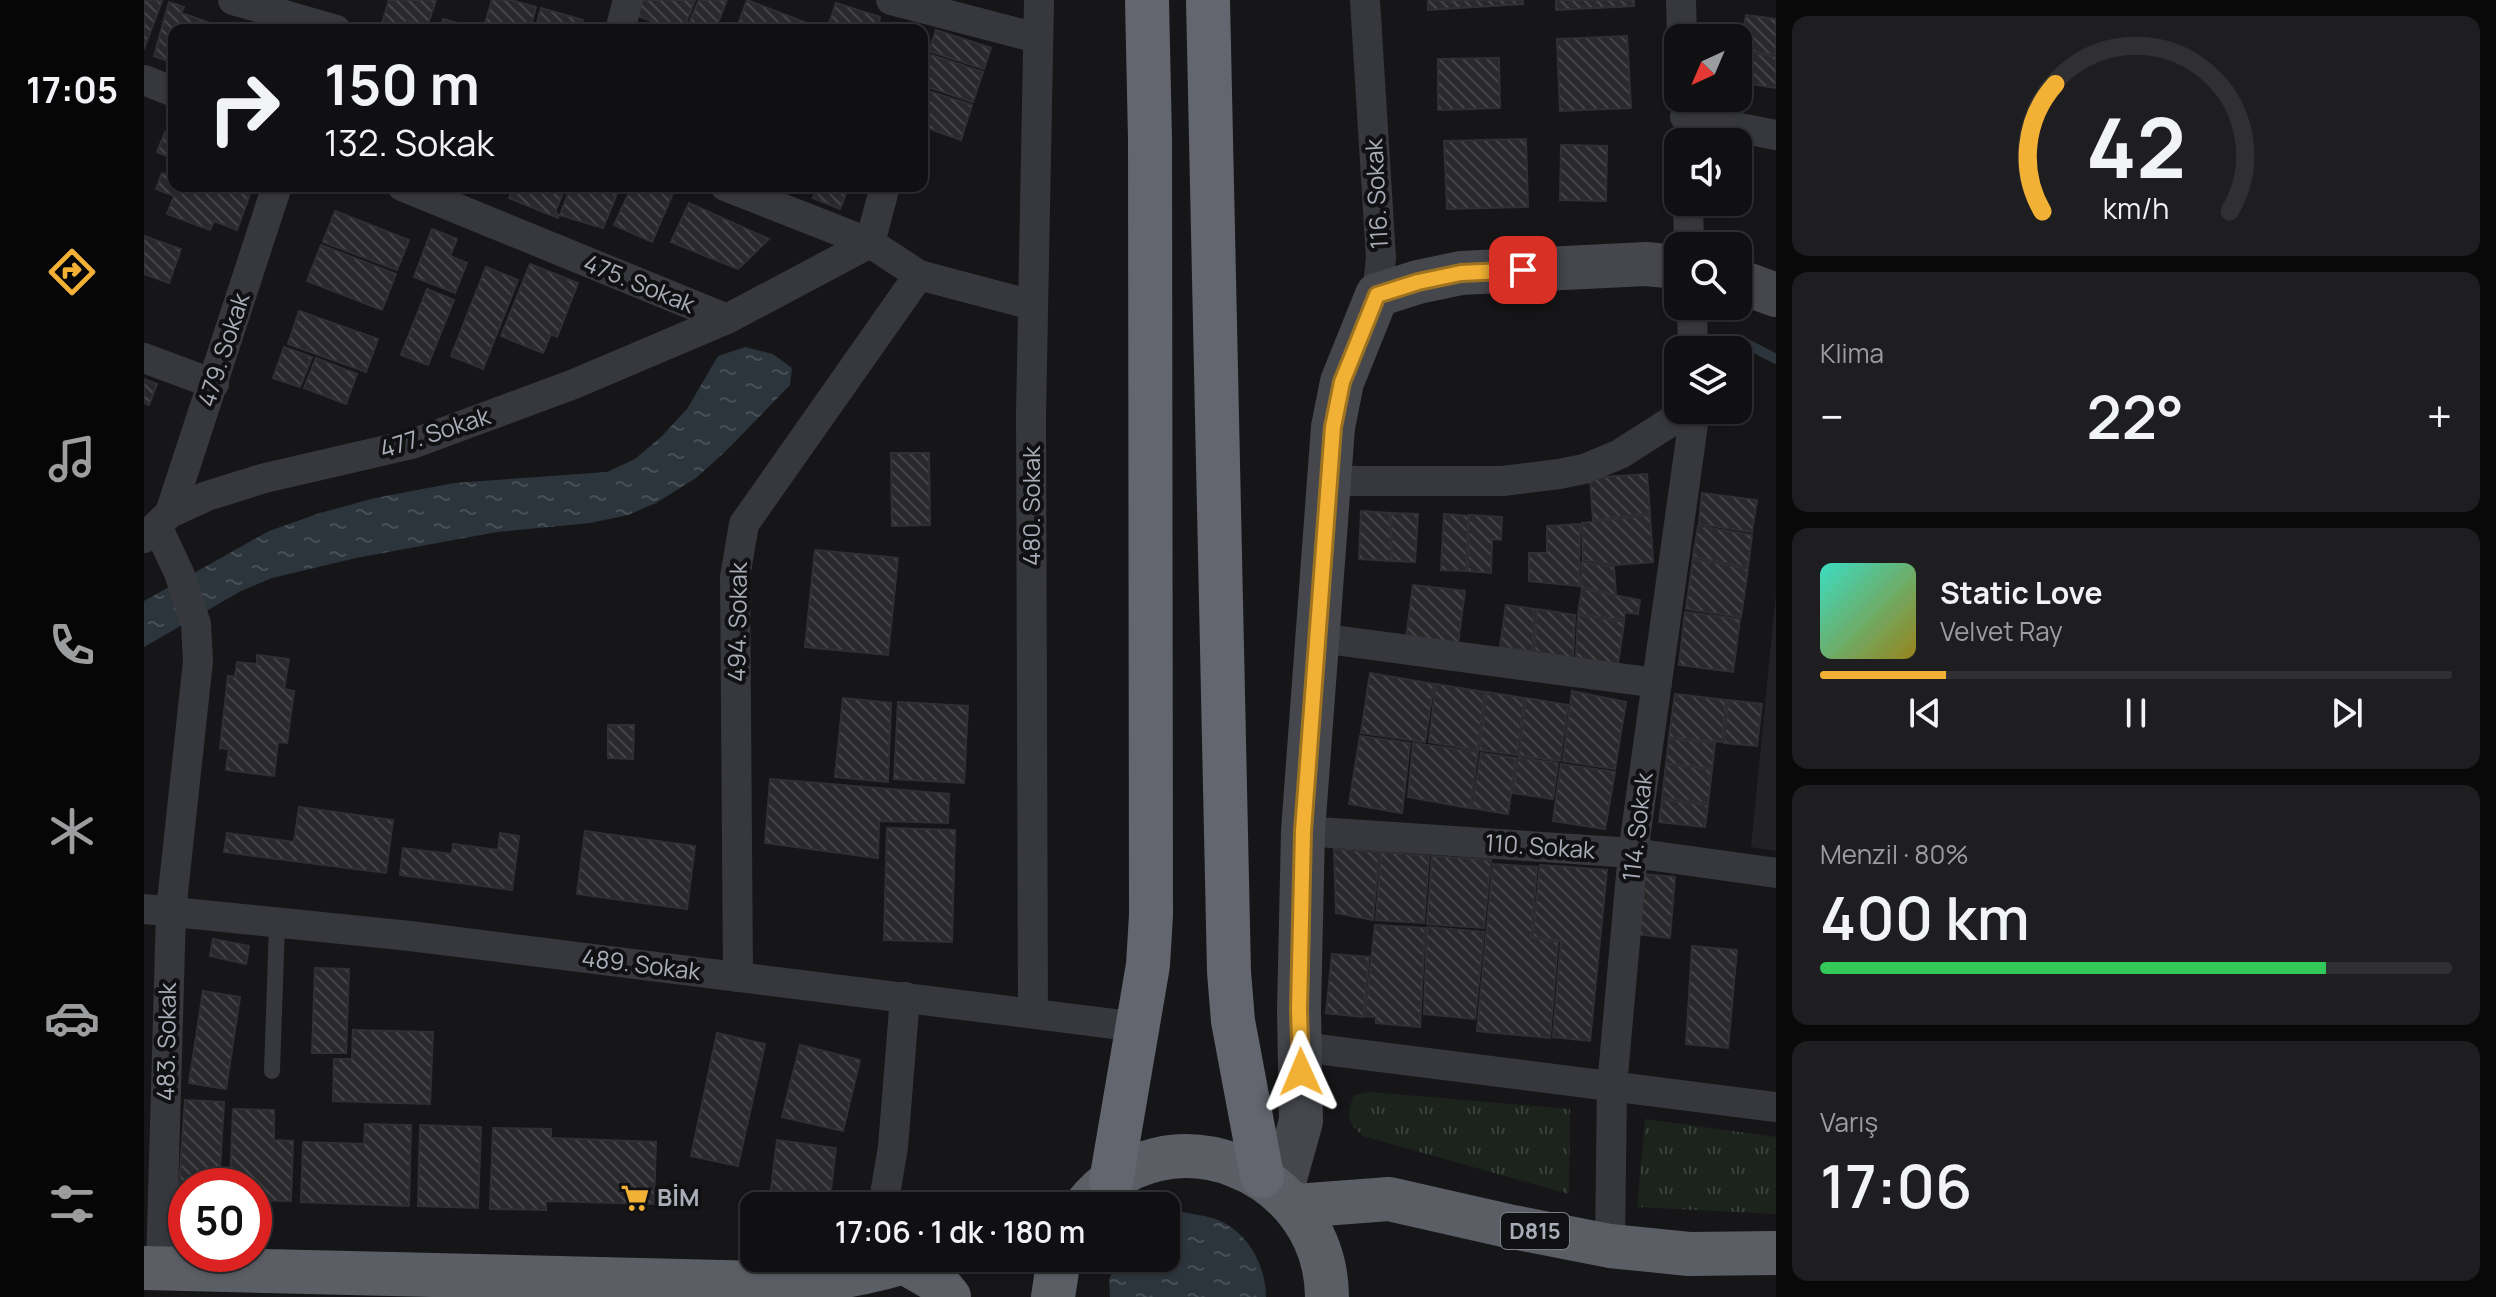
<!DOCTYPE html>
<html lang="tr">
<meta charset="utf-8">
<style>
:root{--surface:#101012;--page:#1e1e20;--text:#f1f3f6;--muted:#9c9d9f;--line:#303032;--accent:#f2b134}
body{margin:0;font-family:Manrope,sans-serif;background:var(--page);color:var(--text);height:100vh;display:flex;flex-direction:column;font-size:30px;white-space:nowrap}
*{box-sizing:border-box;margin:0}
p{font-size:26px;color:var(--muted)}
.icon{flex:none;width:44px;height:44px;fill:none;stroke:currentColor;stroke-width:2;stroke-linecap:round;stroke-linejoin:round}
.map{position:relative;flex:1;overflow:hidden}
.drawer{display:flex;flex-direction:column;gap:16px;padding:16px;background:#09090a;width:720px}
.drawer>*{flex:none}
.top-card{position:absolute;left:24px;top:24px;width:760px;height:168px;border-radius:16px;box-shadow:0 2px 6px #0004,0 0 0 2px var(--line);background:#101012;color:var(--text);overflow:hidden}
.needle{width:52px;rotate:224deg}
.controls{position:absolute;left:1520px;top:24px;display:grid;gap:16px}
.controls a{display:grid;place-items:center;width:88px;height:88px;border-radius:16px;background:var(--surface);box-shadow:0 2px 6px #0004,0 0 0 2px var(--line);font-size:40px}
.speed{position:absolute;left:24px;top:1168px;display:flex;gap:16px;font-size:40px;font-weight:700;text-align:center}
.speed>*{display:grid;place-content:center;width:104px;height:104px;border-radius:50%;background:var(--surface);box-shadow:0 2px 6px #0004,0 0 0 2px var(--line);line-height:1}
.speed .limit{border:12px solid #d22;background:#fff;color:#111}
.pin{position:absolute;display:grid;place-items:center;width:68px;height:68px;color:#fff;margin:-34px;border-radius:16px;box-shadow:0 4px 12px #0006}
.me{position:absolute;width:88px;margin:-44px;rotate:359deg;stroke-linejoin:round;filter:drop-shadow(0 0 6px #0008)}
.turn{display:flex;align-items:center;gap:28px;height:168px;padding:0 24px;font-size:36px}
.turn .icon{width:104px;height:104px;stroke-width:2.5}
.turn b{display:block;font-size:56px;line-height:68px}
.big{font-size:60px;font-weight:600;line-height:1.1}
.drawer .card{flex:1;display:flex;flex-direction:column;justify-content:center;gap:12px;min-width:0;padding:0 28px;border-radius:16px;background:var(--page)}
.drawer .dial{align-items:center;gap:0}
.dial svg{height:208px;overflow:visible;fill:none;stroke:var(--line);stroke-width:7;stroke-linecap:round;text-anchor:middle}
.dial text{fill:var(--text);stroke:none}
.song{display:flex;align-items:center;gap:24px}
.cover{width:96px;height:96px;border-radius:12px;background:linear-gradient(135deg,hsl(170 70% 55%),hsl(50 70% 35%))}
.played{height:8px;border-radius:4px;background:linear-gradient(90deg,var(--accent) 20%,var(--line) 20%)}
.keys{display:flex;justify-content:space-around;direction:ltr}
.heat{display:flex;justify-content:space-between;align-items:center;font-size:44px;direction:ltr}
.charge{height:12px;border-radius:6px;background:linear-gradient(90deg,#34c759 80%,var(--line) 0)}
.trip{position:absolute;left:596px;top:1192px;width:440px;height:80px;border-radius:16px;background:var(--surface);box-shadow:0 2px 6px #0004,0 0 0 2px var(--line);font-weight:600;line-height:80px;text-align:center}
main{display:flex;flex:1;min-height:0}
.dock{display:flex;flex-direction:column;width:144px;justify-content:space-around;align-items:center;background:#060607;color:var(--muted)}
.dock .icon{width:56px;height:56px}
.dock .selected{color:var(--accent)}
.dock b{font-size:36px;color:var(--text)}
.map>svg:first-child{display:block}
.built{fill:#222225}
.grass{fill:url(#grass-tufts)}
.water{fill:url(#water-ripples)}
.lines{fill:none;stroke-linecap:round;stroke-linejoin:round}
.stream{stroke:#2c353c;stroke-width:10}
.building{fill:url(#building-back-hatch);stroke:#303034;stroke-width:2}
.service{stroke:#37383d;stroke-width:16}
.minor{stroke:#37383d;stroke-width:30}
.secondary{stroke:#45474d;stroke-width:44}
.trunk{stroke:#5b5e65;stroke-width:44}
.motorway{stroke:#63666e;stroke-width:44}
.route-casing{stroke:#9d7322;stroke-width:20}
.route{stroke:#f2b134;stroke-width:14}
.labels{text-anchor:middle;stroke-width:8;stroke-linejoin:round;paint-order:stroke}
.shield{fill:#111113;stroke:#7b7e86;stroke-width:2}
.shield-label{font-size:22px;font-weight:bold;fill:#a8adb8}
.street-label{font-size:24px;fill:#a8adb8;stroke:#111113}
.poi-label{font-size:24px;font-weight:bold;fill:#a8adb8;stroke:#111113;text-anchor:start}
</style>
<main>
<nav class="dock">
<b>17:05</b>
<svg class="icon selected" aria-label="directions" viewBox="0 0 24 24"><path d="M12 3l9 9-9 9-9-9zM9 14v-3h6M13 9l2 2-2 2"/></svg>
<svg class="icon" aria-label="music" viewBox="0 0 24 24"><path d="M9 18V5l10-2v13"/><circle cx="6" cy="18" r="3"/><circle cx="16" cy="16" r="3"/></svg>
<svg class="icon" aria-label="phone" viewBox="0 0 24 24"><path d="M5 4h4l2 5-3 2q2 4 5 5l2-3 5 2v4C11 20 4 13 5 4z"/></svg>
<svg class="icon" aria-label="climate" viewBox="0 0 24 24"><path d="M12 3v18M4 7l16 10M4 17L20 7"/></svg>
<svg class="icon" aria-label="car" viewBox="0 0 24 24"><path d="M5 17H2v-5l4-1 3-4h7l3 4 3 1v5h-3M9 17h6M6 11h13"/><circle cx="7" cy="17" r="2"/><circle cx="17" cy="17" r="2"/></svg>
<svg class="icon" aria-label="filters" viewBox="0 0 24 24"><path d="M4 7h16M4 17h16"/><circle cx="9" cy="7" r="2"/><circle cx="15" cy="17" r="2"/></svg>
</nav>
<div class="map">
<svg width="1632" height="1297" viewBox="0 0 1632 1297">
<defs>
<pattern id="grass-tufts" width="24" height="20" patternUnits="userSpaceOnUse" patternTransform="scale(2)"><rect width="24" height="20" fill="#1c231d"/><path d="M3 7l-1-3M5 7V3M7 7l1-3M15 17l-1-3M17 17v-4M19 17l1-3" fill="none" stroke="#3a403c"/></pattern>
<pattern id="water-ripples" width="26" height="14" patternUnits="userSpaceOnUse" patternTransform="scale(2)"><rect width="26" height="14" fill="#2c353c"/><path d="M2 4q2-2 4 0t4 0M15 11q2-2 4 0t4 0" fill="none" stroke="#485056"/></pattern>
<pattern id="building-back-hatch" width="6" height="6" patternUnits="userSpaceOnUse" patternTransform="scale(2)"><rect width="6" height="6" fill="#29292c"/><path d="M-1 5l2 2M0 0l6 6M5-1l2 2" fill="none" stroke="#454548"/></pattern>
</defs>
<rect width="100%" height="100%" fill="#161618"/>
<!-- built -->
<path class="built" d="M1632,593V851L1607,847Z"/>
<!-- grass -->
<g class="grass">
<path d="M1226,1092L1426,1109L1425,1194L1219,1136C1203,1123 1202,1114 1210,1095Z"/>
<path d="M1501,1119L1632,1137V1214L1493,1207Z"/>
</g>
<!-- water -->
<g class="water">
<path d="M601,347L629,354L648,368L646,385L585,448L552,478L512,503L484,515L446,523L353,532L212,558L128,578L97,591L0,647V601L125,531L176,513L231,498L310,483L463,472L491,459L517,437L543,409L574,356Z"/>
<path d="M1037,1212C1047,1214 1058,1215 1068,1218C1102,1228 1122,1264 1122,1297H966L965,1280L974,1258H1022V1216Z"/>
</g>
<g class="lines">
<!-- stream -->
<path class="stream" d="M1603,344L1632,359"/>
</g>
<!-- building -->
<g class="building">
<path d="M0,0L18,1L0,49Z"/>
<path d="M245,0H292L283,27L263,20L260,30H236Z"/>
<path d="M348,0H367L392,7L386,30H339Z"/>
<path d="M495,0H551L539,30H530L489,14Z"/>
<path d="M555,0H583L571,30H542Z"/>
<path d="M603,0L666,24L664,30H592Z"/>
<path d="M1284,0H1379V4L1284,10Z"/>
<path d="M1412,0H1490V6L1412,10Z"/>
<path d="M25,2L40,7L37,13L66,23L64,30H30V63L10,56Z"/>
<path d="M692,3L736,17L735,22L751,28V30H692L684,27Z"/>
<path d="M397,8L439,20L436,30H391Z"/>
<path d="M1602,15L1632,19V55L1597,50Z"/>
<path d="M299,19L317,24L316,30H296Z"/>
<path d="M792,30L847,48L840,69L785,51Z"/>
<path d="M1483,36L1487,108L1416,111L1413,39Z"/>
<path d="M1596,51L1632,57V88L1594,82Z"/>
<path d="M784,54L839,72L829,102L778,85V72Z"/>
<path d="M1355,58L1356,108L1294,110V59Z"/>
<path d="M778,89L828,105L817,140L778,126Z"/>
<path d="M21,132L30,135V159L13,152Z"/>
<path d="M1382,139L1384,207L1303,209L1300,141Z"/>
<path d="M1417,145L1463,146L1462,201L1416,200Z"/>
<path d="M18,173L30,178V186H109L93,230L70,221L66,230L23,214L30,196L12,189Z"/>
<path d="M370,186H422L411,212L415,215L414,218L365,198Z"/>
<path d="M427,186H476L459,228L416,215Z"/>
<path d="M488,186H512L529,193L508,242L470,225Z"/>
<path d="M643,186H705L696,209L669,198L671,194Z"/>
<path d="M545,203L625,239L594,269L527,242Z"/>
<path d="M191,211L265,240L253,270L179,242Z"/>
<path d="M288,229L313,239L306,256L323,263L311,293L270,277Z"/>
<path d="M0,236L37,249L25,283L0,274Z"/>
<path d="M177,245L252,274L238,310L163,281Z"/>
<path d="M386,264L434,283L413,337L407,334L399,353L357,336Z"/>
<path d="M342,267L374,280L339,369L307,356Z"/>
<path d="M283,289L310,300L284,365L257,355Z"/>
<path d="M155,311L234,339L222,372L144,344Z"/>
<path d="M140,347L168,357L156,387L129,378Z"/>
<path d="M172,358L213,374L202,404L160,388Z"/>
<path d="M0,379L13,384L5,405L0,403Z"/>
<path d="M747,453H785L786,525L748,526Z"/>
<path d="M1503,474L1506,513L1449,520L1446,478Z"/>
<path d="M1558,493L1613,500L1608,532L1555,524Z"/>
<path d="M1217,511L1246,513L1247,561L1215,559Z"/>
<path d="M1247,513L1274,514L1271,562L1248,561Z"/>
<path d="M1300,514L1324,516L1322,571L1297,570Z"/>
<path d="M1325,515L1358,517L1357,540L1348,539L1347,573L1324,571Z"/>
<path d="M1506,515L1509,562L1471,565L1439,560L1438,523Z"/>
<path d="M1436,524L1435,586L1385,581V553H1403V526Z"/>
<path d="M1554,526L1608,535L1604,567L1549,557Z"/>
<path d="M671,550L754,558L744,655L661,647Z"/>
<path d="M1549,559L1604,569L1597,617L1542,609Z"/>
<path d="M1438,562L1470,567L1472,595L1437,587Z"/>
<path d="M1269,585L1321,591L1314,644L1262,638Z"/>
<path d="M1438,589L1496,600L1494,614L1481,612L1480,620L1434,614Z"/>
<path d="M1362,605L1391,609L1388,651L1356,647Z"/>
<path d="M1393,609L1431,615L1429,658L1390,651Z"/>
<path d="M1541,612L1596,619L1589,672L1535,665Z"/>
<path d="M1434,615L1480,622L1474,664L1432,658Z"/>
<path d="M113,655L145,659L140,689L150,691L143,743L134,742L130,776L82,770L85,749L76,748L84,676L91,677L93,662L113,664Z"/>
<path d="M1226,673L1290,684L1281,742L1217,733Z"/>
<path d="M1292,684L1341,692L1333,750L1285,742Z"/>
<path d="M1428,691L1482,702L1471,769L1419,761Z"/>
<path d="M1343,692L1380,698L1373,755L1335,750Z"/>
<path d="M1531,694L1582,700L1578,742L1525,737Z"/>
<path d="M699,698L747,703L744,782L691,777Z"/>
<path d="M1382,698L1424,705L1416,761L1375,756Z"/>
<path d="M1584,700L1618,704L1613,746L1580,743Z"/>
<path d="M754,702L824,706L820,783L750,779Z"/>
<path d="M464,725H490L489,759L464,758Z"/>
<path d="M1216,736L1266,743L1258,813L1205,804Z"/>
<path d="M1525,739L1571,743L1568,769L1522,763Z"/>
<path d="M1269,743L1334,752L1326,808L1264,797Z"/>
<path d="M1337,753L1372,758L1364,814L1328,808Z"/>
<path d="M1374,758L1414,763L1409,799L1369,793Z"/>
<path d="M1417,764L1471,772L1461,829L1409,821Z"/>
<path d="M1522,764L1568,770L1564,803L1518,798Z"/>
<path d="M626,779L805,794L804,823L735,821L734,858L621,843Z"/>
<path d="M1518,800L1564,805L1561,827L1515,822Z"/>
<path d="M155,807L249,820L242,873L80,852L83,833L150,842Z"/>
<path d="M743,828L811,830L808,942L740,940Z"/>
<path d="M441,831L551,846L543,909L433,894Z"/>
<path d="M356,833L375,836L368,890L256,875L259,848L308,854L309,844L354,850Z"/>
<path d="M1190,849L1235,852L1229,920L1192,913Z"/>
<path d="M1237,852L1285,856L1280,923L1232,920Z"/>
<path d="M1288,856L1347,860L1340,928L1283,924Z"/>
<path d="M1349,864L1393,867L1387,938L1414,942L1406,1038L1333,1031Z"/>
<path d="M1396,865L1463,870L1446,1041L1409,1037L1417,941L1389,937Z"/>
<path d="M1498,874L1531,877L1526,938L1492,934Z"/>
<path d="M1231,925L1281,928L1276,1027L1232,1023V1017L1221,1016Z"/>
<path d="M1283,927L1340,932L1331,1019L1280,1014Z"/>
<path d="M69,939L105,946L102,964L66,956Z"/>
<path d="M1548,946L1593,950L1584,1048L1542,1044Z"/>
<path d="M1188,954L1225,957L1219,1017L1182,1013Z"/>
<path d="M171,968L205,969L202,1053H168Z"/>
<path d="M59,991L96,997L82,1089L45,1083Z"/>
<path d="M209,1030L289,1032L286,1104L189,1101L190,1059H208Z"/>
<path d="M573,1033L621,1044L594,1166L547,1156Z"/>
<path d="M656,1045L716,1060L699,1131L638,1117Z"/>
<path d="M41,1100L80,1102L75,1186H42V1202H34Z"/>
<path d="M89,1109L130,1110V1140L149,1141L147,1201L110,1200V1186H86Z"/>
<path d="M221,1124L267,1125L265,1206L157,1202L159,1142L220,1144Z"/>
<path d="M276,1125L337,1127L334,1208L274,1206Z"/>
<path d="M349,1128L407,1129V1138L512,1142L510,1204L402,1201V1210L346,1209Z"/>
<path d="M633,1140L692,1148L685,1206H625Z"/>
</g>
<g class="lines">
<!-- service -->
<path class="service" d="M128,1071L133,924"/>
<!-- minor -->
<g class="minor">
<path d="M89,0L192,30"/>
<path d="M747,0L893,38"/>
<path d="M1221,0L1237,258L1233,295"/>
<path d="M1537,0L1538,38"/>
<path d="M476,30L484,0"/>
<path d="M0,80L30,92"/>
<path d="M1541,117L1632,135"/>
<path d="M258,186L583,319L726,243L741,186"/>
<path d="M581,186L726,243L775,275L888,305"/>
<path d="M1544,202L1545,246"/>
<path d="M1548,306L1549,350"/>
<path d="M0,358L70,384"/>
<path d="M1184,481H1359L1415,474L1440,469L1476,454L1545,410"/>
<path d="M26,513L133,186"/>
<path d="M13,526L35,573L52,624L54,661L27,911L17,1268"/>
<path d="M0,538L26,513L63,496L121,478L268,444L430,384L583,319"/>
<path d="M1175,638L1513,683"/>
<path d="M1159,831L1489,853L1632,873"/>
<path d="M0,909L266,936L994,1027"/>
<path d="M594,977L591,577L600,524L775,275"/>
<path d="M889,1012L887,415L895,0"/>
<path d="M1157,1047L1632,1107"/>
<path d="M739,1206L749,1147L761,997"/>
<path d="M1466,1246L1468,1086L1489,853L1551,410"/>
</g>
<!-- secondary -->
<g class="secondary">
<path d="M1594,281L1632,295"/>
<path d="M1137,1193L1157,1121L1155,1010L1159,831L1189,427L1198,382L1233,295L1274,282L1317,273L1502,264L1534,267"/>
</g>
<!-- trunk -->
<g class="trunk">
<path d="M941,1206C1021,1105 1182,1169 1183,1297"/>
<path d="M1152,1206L1245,1199L1364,1226L1466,1246L1545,1254L1632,1253"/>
<path d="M760,1262L791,1280L805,1297"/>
<path d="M0,1268L619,1283C678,1280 716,1277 773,1258"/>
<path d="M909,1297L915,1258"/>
</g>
<!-- motorway -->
<g class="motorway">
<path d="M1064,0L1085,972L1089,1021L1118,1176"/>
<path d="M967,1182L1004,965L1007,915L1006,139L1003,0"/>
</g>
</g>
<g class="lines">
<defs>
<path id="route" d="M1157,1072L1155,1010L1159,831L1189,427L1198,382L1233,295L1274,282L1317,273L1379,270"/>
</defs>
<!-- route casing -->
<use href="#route" class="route-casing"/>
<!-- route -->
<use href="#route" class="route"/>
</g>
<!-- icons -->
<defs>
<symbol id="supermarket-bare" viewBox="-9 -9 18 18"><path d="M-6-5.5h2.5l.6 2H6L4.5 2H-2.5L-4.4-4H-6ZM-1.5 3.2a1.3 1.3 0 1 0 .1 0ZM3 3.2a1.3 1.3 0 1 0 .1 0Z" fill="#f2b134" stroke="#111113" stroke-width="2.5" paint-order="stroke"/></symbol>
</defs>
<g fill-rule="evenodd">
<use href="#supermarket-bare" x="471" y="1178" width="40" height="40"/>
</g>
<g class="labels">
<!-- shield labels -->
<rect class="shield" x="1357" y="1213" width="68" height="36" rx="6"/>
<g class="shield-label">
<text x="1391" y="1239">D815</text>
</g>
<!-- street labels -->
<g class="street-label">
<text transform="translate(1233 194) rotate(-93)" y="8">116. Sokak</text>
<text transform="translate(495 284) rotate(22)" y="8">475. Sokak</text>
<text transform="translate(80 350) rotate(-72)" y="8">479. Sokak</text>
<text transform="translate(291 433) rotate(-18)" y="8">477. Sokak</text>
<text transform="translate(888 506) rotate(-90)" y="8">480. Sokak</text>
<text transform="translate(594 622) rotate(-89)" y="8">494. Sokak</text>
<text transform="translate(1494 827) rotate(-83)" y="8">114. Sokak</text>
<text transform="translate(1396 847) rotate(4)" y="8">110. Sokak</text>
<text transform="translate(497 965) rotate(7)" y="8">489. Sokak</text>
<text transform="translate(23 1042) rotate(-89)" y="8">483. Sokak</text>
</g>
<!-- poi labels -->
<g class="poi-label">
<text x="513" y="1206">BİM</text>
</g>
</g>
</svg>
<div class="controls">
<a><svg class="needle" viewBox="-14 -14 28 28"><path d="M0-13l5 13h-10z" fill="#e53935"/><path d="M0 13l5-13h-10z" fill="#9c9d9f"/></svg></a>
<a><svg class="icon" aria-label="sound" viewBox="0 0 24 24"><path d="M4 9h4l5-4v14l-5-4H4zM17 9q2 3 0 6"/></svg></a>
<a><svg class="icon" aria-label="search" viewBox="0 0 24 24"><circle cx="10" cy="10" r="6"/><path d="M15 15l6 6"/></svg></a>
<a><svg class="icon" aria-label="layers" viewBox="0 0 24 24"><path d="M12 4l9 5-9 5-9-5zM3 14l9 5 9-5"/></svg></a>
</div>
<div class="speed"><div class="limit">50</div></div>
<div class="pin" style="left:1379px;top:270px;background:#d93025"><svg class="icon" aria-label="arrive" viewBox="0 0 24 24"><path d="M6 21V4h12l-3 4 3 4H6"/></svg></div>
<svg class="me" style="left:1157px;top:1072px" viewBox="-20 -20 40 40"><path d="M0-17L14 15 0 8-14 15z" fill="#f2b134" stroke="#fff" stroke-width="4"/></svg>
<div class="trip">17:06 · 1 dk · 180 m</div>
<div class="top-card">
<div class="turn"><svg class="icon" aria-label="right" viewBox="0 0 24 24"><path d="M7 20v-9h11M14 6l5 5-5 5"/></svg><div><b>150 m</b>132. Sokak</div></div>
</div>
</div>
<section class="drawer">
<div class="card dial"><svg viewBox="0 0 100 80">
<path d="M14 69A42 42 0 1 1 86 69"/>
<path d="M14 69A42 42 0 0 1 19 20" stroke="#f2b134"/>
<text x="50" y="56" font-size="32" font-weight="700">42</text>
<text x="50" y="72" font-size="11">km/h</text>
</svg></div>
<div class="card"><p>Klima</p>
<div class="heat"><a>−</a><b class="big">22°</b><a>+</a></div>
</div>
<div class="card">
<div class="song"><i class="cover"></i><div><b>Static Love</b><p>Velvet Ray</p></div></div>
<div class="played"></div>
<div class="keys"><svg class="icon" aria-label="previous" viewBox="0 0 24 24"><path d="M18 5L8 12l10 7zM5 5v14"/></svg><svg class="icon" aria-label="pause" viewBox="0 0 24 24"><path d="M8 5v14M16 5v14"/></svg><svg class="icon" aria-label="next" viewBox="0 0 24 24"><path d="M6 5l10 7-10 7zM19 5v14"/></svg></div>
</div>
<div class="card"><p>Menzil · 80%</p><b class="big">400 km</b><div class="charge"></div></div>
<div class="card"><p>Varış</p><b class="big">17:06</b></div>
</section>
</main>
